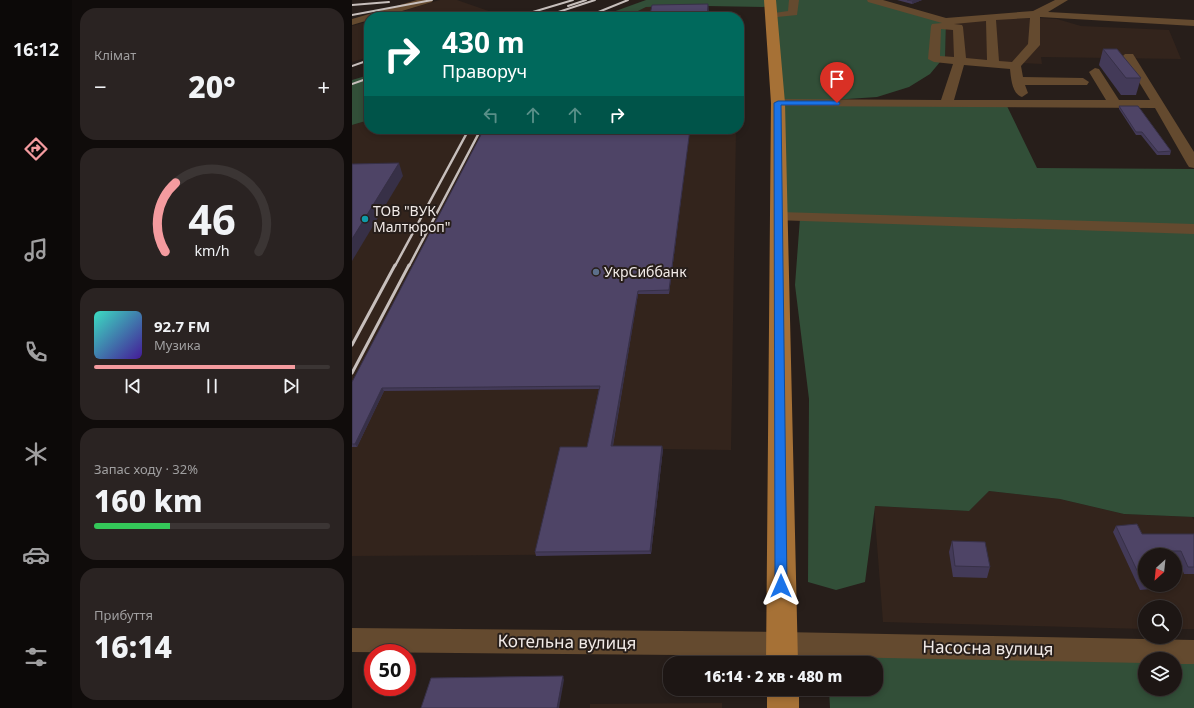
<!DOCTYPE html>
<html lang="uk">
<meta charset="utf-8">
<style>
:root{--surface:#1d1614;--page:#2a2322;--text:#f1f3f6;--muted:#a09fa0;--line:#3b3534;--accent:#f49b9f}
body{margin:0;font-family:"Noto Sans",sans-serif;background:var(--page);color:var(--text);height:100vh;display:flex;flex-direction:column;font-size:15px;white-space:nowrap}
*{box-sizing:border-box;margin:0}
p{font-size:13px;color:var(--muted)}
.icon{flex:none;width:22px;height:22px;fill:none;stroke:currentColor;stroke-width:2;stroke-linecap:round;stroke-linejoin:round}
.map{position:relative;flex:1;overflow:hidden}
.side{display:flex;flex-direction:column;gap:8px;padding:8px;background:#100c0b;width:280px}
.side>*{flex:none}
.guide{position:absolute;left:12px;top:12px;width:380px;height:122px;border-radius:16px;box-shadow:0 2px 6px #0003,0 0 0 1px var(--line);background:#00695c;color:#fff;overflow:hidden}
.needle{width:26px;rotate:207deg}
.fabs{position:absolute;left:786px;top:548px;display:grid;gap:8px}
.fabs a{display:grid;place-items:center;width:44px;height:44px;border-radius:50%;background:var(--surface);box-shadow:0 2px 6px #0003,0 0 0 1px var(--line);font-size:20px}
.speed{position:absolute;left:12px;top:644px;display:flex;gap:8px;font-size:20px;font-weight:700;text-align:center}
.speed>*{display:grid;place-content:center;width:52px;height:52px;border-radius:50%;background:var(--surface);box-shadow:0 2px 6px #0003,0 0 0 1px var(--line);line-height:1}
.speed .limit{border:6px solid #d22;background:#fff;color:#111}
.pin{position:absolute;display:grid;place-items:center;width:34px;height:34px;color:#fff;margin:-41px -17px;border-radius:50% 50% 50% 0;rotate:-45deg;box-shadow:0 0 4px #0007}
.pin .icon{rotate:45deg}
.me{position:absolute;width:44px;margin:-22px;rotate:0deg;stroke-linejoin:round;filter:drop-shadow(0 0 3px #0008)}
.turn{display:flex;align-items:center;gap:14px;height:84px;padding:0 12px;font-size:18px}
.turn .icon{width:52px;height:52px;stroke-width:2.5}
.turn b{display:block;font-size:28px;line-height:34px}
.lanes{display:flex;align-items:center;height:38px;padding:0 12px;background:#0003;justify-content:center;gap:20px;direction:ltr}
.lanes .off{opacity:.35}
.big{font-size:30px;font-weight:800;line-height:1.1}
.side .tile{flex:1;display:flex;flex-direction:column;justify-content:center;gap:6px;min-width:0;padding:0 14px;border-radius:16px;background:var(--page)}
.side .dial{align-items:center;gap:0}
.dial svg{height:104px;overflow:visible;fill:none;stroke:var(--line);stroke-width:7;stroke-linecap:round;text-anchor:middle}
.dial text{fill:var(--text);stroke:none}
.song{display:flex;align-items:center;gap:12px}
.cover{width:48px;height:48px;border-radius:6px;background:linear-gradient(135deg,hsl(170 70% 55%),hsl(260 70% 35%))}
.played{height:4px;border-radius:2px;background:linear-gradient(90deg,var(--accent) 85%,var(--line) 85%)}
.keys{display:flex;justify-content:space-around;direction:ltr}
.heat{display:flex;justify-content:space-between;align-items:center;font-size:22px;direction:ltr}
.charge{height:6px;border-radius:3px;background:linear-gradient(90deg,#34c759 32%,var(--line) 0)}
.trip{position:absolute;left:311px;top:656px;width:220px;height:40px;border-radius:16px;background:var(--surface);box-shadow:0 2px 6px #0003,0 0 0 1px var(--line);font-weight:800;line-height:40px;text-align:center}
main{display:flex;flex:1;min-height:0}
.menu{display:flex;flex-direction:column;width:72px;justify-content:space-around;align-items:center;background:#0c0908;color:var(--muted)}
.menu .icon{width:28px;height:28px}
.menu .selected{color:var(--accent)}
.menu b{font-size:18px;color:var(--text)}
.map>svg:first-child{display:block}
.built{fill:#33241c;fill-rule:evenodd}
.green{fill:#324f38;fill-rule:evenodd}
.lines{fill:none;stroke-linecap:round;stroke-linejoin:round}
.minor{fill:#644a2f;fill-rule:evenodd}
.major{fill:#a67136;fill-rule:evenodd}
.rail-far2{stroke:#c7bfbc;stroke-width:2}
.rail-far1{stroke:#c7bfbc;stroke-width:2.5}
.rail{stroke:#c7bfbc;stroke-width:3}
.wall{fill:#433a58}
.shaded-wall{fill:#373047}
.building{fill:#4e4466;stroke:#373047}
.route{fill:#1a73e8;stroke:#114b97}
.culture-dot{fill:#0f9aa8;stroke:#271e1a;stroke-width:1.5}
.service-dot{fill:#5c6f8a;stroke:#271e1a;stroke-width:1.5}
.labels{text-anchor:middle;stroke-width:4;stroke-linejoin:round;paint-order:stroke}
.poi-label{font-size:14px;fill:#f1eae7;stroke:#271e1a;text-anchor:start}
.near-street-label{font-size:17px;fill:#f1eae7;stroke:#271e1a}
</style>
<main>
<nav class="menu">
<b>16:12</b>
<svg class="icon selected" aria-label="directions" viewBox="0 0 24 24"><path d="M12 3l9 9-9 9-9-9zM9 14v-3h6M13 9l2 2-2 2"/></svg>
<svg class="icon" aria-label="music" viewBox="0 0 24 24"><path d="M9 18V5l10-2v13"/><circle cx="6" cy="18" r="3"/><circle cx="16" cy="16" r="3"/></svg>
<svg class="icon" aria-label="phone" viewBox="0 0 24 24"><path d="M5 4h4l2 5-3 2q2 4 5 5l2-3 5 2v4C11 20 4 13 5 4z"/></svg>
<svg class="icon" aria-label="climate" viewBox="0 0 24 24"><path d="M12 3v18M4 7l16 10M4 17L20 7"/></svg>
<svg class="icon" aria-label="car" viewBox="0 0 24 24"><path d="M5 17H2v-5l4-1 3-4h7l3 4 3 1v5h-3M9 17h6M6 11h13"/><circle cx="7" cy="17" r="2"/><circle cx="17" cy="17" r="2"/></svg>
<svg class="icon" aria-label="filters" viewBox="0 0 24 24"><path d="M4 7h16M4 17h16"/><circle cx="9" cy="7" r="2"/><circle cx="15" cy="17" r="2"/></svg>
</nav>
<section class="side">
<div class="tile"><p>Клімат</p>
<div class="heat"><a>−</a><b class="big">20°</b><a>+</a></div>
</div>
<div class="tile dial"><svg viewBox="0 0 100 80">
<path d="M14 69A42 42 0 1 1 86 69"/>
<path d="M14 69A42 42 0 0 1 22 16" stroke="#f49b9f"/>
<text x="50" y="56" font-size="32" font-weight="700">46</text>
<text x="50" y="72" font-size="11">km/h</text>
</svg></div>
<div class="tile">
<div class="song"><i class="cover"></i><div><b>92.7 FM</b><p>Музика</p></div></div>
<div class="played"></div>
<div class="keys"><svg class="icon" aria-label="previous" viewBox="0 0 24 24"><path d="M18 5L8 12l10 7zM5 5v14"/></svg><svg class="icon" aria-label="pause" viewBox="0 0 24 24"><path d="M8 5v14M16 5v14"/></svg><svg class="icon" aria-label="next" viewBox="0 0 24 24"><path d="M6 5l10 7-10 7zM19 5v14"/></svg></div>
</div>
<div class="tile"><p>Запас ходу · 32%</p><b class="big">160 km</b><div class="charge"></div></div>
<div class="tile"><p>Прибуття</p><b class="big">16:14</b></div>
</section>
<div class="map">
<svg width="842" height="708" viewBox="0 0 842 708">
<rect width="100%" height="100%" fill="#271e1a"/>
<!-- built -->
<g class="built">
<path d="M88,0H105L151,16L31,17Z"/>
<path d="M350,5L349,15H389L387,47V17H274L294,7Z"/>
<path d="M687,18L705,19L729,26L817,30L829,59L689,57L690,64L593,59L594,21Z"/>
<path d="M17,21V57L0,62V26Z"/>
<path d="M17,120V129H384L379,450L311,449L299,554L0,556V125Z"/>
<path d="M637,491L708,499L772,514L840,517L842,520V629H823V607H793V629L531,622L522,506L617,511ZM793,555H823V585H793Z"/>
<path d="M370,703V708H238V704Z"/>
</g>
<!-- green -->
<g class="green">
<path d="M294,0H520L594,21L593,59L588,62L578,74L557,87L525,97L435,103L654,104L685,168L842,169V517L772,514L708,499L637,491L617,511L523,506L513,582L484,590L456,582L457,399L443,285L448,218L427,217L418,7L355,6L350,5L294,7L274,17H247Z"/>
<path d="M17,75V120L0,125V80Z"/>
<path d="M475,645L842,652V708H478L477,689H524V663H476ZM793,659H823V689H793Z"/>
</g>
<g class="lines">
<!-- minor -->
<g class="minor">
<path d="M65,0H81L80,2L30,17H17V20L0,25V19Z"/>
<path d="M437,0H447L445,15L415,18L414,16L415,14L436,11Z"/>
<path d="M515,0H531L594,18L681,11L703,0H716L696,12L842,20V26L688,17V45L669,66L671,77L731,78L737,82L735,85H673L676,93L670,97C660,94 659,78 658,69L612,65L602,100H754L737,72L743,68L747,69L767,100H798L771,56L773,54H781L842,152V168L837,167L835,164L803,108L422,106L420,103L422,100L426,99L589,100L601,64L582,62L576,59L579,26L580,24L590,23L516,2ZM678,18L676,44L660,62L647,61L644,20ZM634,21L635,60L614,58L611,27L610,25L602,24ZM589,29L601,30L602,57L588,56Z"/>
<path d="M427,212L842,224V234L422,220L419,217L422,214Z"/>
<path d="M0,628L430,632L842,640V664H823V659H793V663L430,656L0,652Z"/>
</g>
<!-- major -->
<g class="major">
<path d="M412,0H424L433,103L446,663H414L419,103Z"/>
<rect x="415" y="689" width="32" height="19"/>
</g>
<!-- rail-far2 -->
<g class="rail-far2">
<path d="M0,5L37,2"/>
<path d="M216,6L234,0"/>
<path d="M0,15L80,0"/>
<path d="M164,17L221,0"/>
<path d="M191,17L243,0"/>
<path d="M234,17L276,0"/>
<path d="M0,66L17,60"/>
<path d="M0,84L17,78"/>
</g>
<!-- rail-far1 -->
<g class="rail-far1">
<path d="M43,266L117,129"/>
<path d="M57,266L129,129"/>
</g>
<!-- rail -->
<g class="rail">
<path d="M0,345L43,265"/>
<path d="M0,373L57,265"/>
</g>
</g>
<!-- wall -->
<g class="wall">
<path d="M545,0H570L560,4Z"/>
<path d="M356,4L357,17H298V15Z"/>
<path d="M751,49L789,78L784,95H769L747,65Z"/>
<path d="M767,106L819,151L818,155H805L789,135H784L767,109Z"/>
<path d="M132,129H338L317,294H286L261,446L311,449L299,554L184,556L183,552L235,447L247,389L32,391L5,447H0V382Z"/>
<path d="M764,526L790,534H842V574H832L826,558H823V555H793V585H812L810,588L788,590L761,532Z"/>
<path d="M600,541L638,567L635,578L601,577L597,552Z"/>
</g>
<!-- shaded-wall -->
<g class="shaded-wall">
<path d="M564,0H570L560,4V1Z"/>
<path d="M356,4L357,17H355Z"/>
<path d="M338,129L317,294V290Z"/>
<path d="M47,163L51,176L0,261V239Z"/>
<path d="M286,291V294L260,450L259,446Z"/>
<path d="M30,388L32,391L5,447L3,444Z"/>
<path d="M310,446L311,449L299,554L298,551Z"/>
<path d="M211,676L212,680L207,708H205Z"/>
</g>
<!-- building -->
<g class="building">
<path d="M555,0H564L560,1Z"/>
<path d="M356,4L355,17H311V15H298L300,5Z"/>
<path d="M751,49H765L789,78H774Z"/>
<path d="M767,106H786L819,151L806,152L790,132H784Z"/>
<path d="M132,129H338L317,290L286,291L259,446H310L298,551L183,552L208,447H235L248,386L30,388L3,444H0V382Z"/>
<path d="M47,163L0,239V164Z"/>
<path d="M785,524L790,534H842V567H836L829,551H798L801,555H793V583H791L764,526Z"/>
<path d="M600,541L633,542L638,567L603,566Z"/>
<path d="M211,676L205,708H69L79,678Z"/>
</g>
<!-- route -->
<path class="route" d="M485,101L488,103L487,105H429L435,586L433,590L429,592L425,590L423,586L422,103L426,101Z"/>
<!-- markers -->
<circle class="culture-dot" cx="13" cy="219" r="4"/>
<circle class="service-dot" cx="244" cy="272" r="4"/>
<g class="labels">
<!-- poi labels -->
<g class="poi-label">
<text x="21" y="216">ТОВ "ВУК<tspan x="21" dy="16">Малтюроп"</tspan></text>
<text x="252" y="277">УкрСиббанк</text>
</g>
<!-- near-street labels -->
<g class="near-street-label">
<text transform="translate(215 642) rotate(1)" y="6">Котельна вулиця</text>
<text transform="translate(636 648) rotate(1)" y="6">Насосна вулиця</text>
</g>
</g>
</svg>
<div class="fabs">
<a><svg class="needle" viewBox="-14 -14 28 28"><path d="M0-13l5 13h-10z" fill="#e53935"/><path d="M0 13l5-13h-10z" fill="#a09fa0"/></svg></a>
<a><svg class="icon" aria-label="search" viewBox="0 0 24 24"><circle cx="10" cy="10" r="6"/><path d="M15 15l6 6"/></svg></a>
<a><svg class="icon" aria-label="layers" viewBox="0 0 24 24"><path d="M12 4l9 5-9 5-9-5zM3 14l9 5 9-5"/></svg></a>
</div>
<div class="speed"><div class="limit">50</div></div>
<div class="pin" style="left:485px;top:103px;background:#d93025"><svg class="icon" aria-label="arrive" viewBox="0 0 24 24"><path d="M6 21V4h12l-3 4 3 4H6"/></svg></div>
<svg class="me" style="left:429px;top:586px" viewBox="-20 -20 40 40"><path d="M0-17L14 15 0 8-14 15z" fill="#1a73e8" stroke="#fff" stroke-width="4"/></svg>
<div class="trip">16:14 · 2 хв · 480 m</div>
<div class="guide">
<div class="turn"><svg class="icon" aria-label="right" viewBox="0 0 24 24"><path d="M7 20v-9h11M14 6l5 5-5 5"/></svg><div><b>430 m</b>Праворуч</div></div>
<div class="lanes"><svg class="icon off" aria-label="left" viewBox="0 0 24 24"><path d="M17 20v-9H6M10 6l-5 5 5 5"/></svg><svg class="icon off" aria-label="ahead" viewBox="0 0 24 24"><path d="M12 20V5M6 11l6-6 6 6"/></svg><svg class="icon off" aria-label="ahead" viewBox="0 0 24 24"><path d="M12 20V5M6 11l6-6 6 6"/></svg><svg class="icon" aria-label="right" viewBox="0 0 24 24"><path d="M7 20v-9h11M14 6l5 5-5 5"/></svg></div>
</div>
</div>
</main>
